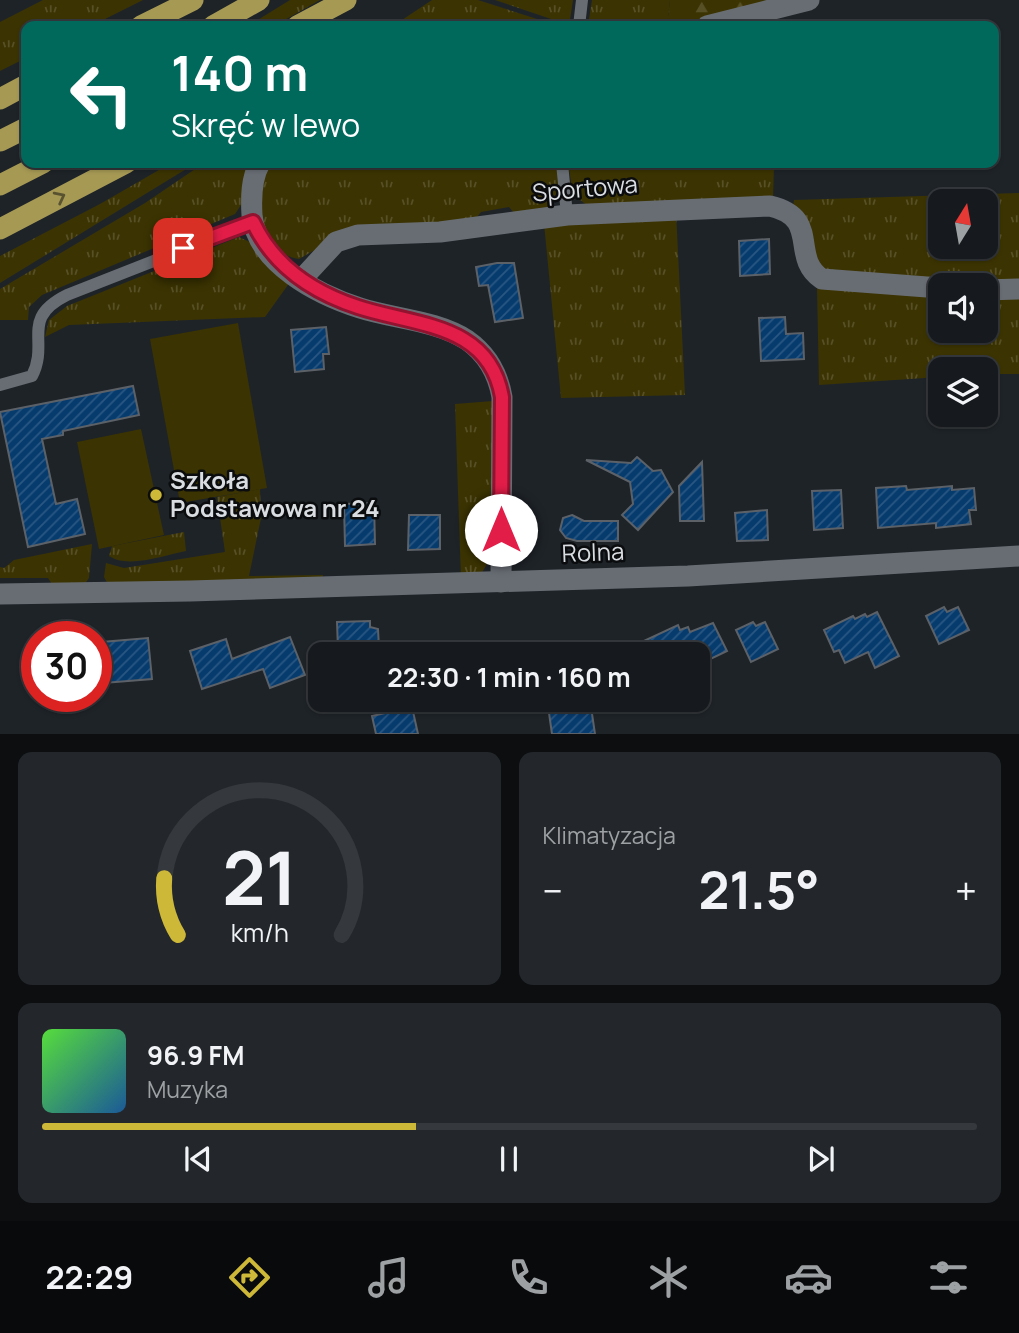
<!DOCTYPE html>
<html lang="pl">
<meta charset="utf-8">
<style>
:root{--surface:#161a1e;--page:#23272b;--text:#f1f3f6;--muted:#9ea1a4;--line:#35383c;--accent:#ceb837}
body{margin:0;font-family:Manrope,sans-serif;background:var(--page);color:var(--text);height:100vh;display:flex;flex-direction:column;font-size:26px;white-space:nowrap}
*{box-sizing:border-box;margin:0}
p{font-size:23px;color:var(--muted)}
.icon{flex:none;width:38px;height:38px;fill:none;stroke:currentColor;stroke-width:2;stroke-linecap:round;stroke-linejoin:round}
.map{position:relative;height:734px;overflow:hidden}
.panel{display:flex;flex-direction:column;gap:18px;padding:18px;background:#0c0e10;flex:1}
.panel>*{flex:none}
.hud{position:absolute;left:21px;top:21px;width:978px;height:147px;border-radius:14px;box-shadow:0 2px 5px #0004,0 0 0 2px var(--line);background:#00695c;color:#fff;overflow:hidden}
.needle{width:46px;rotate:11deg}
.controls{position:absolute;left:928px;top:189px;display:grid;gap:14px}
.controls a{display:grid;place-items:center;width:70px;height:70px;border-radius:14px;background:var(--surface);box-shadow:0 2px 5px #0004,0 0 0 2px var(--line);font-size:35px}
.speed{position:absolute;left:21px;top:621px;display:flex;gap:14px;font-size:35px;font-weight:700;text-align:center}
.speed>*{display:grid;place-content:center;width:91px;height:91px;border-radius:50%;background:var(--surface);box-shadow:0 2px 5px #0004,0 0 0 2px var(--line);line-height:1}
.speed .limit{border:10px solid #d22;background:#fff;color:#111}
.pin{position:absolute;display:grid;place-items:center;width:60px;height:60px;color:#fff;margin:-30px;border-radius:14px;box-shadow:0 4px 10px #0006}
.me{position:absolute;width:77px;margin:-38px;rotate:0deg;stroke-linejoin:round;filter:drop-shadow(0 0 5px #0008)}
.turn{display:flex;align-items:center;gap:24px;height:147px;padding:0 35px;font-size:32px}
.turn .icon{width:91px;height:91px;stroke-width:2.5}
.turn b{display:block;font-size:49px;line-height:60px}
.big{font-size:52px;font-weight:700;line-height:1.1}
.panel .tile{flex:1;display:flex;flex-direction:column;justify-content:center;gap:10px;min-width:0;padding:0 24px;border-radius:14px;background:var(--page)}
.panel .dial{align-items:center;gap:0}
.dial svg{height:182px;overflow:visible;fill:none;stroke:var(--line);stroke-width:7;stroke-linecap:round;text-anchor:middle}
.dial text{fill:var(--text);stroke:none}
.song{display:flex;align-items:center;gap:21px}
.cover{width:84px;height:84px;border-radius:10px;background:linear-gradient(135deg,hsl(110 70% 55%),hsl(210 70% 35%))}
.played{height:7px;border-radius:4px;background:linear-gradient(90deg,var(--accent) 40%,var(--line) 40%)}
.keys{display:flex;justify-content:space-around;direction:ltr}
.heat{display:flex;justify-content:space-between;align-items:center;font-size:38px;direction:ltr}
.panel .tiles{flex:1;display:grid;gap:18px;grid-template-columns:1fr 1fr}
.tile:last-child{grid-column:span 2}
.trip{position:absolute;left:308px;top:642px;width:402px;height:70px;border-radius:14px;background:var(--surface);box-shadow:0 2px 5px #0004,0 0 0 2px var(--line);font-weight:700;line-height:70px;text-align:center}
.tab-bar{display:flex;height:112px;justify-content:space-around;align-items:center;background:#090a0c;color:var(--muted)}
.tab-bar .icon{width:49px;height:49px}
.tab-bar .on{color:var(--accent)}
.tab-bar b{font-size:32px;color:var(--text)}
.map>svg:first-child{display:block}
.grass{fill:url(#grass-tufts);fill-rule:evenodd}
.forest{fill:url(#forest-firs)}
.park{fill:#3b3302}
.building{fill:url(#building-hatch);stroke:#5c6168;stroke-width:2}
.lines{fill:none;stroke-linecap:round;stroke-linejoin:round}
.lane{stroke:#686d74;stroke-width:12}
.street{stroke:#686d74;stroke-width:21}
.highway{stroke:#a69954;stroke-width:21}
.oneway{stroke:#585231}
.route-casing{stroke:#92132f;stroke-width:18}
.route{stroke:#e11d48;stroke-width:12}
.poi-dot{fill:#ceb837;stroke:#0a0c0e;stroke-width:2.5}
.labels{text-anchor:middle;stroke-width:5;stroke-linejoin:round;paint-order:stroke}
.street-label{font-size:24px;fill:#d9dce0;stroke:#0a0c0e}
.poi-label{font-size:24px;font-weight:bold;fill:#d9dce0;stroke:#0a0c0e;text-anchor:start}
</style>
<div class="map">
<svg width="1019" height="735" viewBox="0 0 1019 735">
<defs>
<pattern id="grass-tufts" width="24" height="20" patternUnits="userSpaceOnUse" patternTransform="scale(1.75)"><rect width="24" height="20" fill="#3b3302"/><path d="M3 7l-1-3M5 7V3M7 7l1-3M15 17l-1-3M17 17v-4M19 17l1-3" fill="none" stroke="#575027"/></pattern>
<pattern id="forest-firs" width="22" height="20" patternUnits="userSpaceOnUse" patternTransform="scale(1.75)"><rect width="22" height="20" fill="#3b3302"/><path d="M5 1l3.5 6h-7zM16 11l3.5 6h-7z" fill="#575027"/></pattern>
<pattern id="building-hatch" width="6" height="6" patternUnits="userSpaceOnUse" patternTransform="scale(1.75)"><rect width="6" height="6" fill="#063b6e"/><path d="M-1 1l2-2M0 6l6-6M5 7l2-2" fill="none" stroke="#2a5782"/></pattern>
</defs>
<rect width="100%" height="100%" fill="#1e2328"/>
<!-- grass -->
<g class="grass">
<path d="M43,0H143L91,26H26V58L0,71V22Z"/>
<path d="M290,0H320L274,26H248Z"/>
<path d="M432,0H478L559,26H393Z"/>
<path d="M495,0H573L569,26H559L560,22Z"/>
<path d="M592,0H670L667,26H588Z"/>
<path d="M171,163H196L0,283V256L100,204Z"/>
<path d="M204,163H251L241,205L235,214L42,295L29,307L28,320H0V289L145,203Z"/>
<path d="M271,163H557L558,191L547,209L515,214L509,207L481,212L474,221L313,251L299,259C258,253 253,192 271,163Z"/>
<path d="M568,163H774L773,201L589,207L573,194Z"/>
<path d="M1019,193V284L958,285L834,276L824,272L793,206L794,200ZM940,201H985V247H940Z"/>
<path d="M676,212L685,395L561,398L544,223Z"/>
<path d="M239,237L254,244L290,282L265,317L69,325L45,337L49,320L67,306Z"/>
<path d="M817,287L940,293V331H985V295L1019,294V374H985V369H940V377L819,385Z"/>
<path d="M493,401L490,559L481,574L461,578L455,404Z"/>
<path d="M260,489L261,518L249,576L323,575L321,582L108,584L104,577L106,563L124,568L225,552L217,497Z"/>
<path d="M184,532L186,551C165,555 128,569 109,556L112,546Z"/>
<path d="M92,544L89,578L84,585L52,584L48,578H0V567L4,568L14,560Z"/>
</g>
<!-- forest -->
<path class="forest" d="M670,0H788L682,26H667Z"/>
<!-- park -->
<g class="park">
<path d="M238,323L267,488L180,503L150,339Z"/>
<path d="M141,429L164,535L99,549L77,442Z"/>
</g>
<!-- building -->
<g class="building">
<path d="M769,239L770,274L740,276L739,241Z"/>
<path d="M497,263H514L523,318L495,322L488,285L479,286L476,267Z"/>
<path d="M785,317L786,334L803,333L804,359L761,361L759,318Z"/>
<path d="M326,327L329,354H323L324,369L295,372L291,330Z"/>
<path d="M133,386L139,415L63,431V435L42,439L56,504L77,499L85,534L28,547L0,412Z"/>
<path d="M637,457L653,471L661,470L673,492L638,530L622,515L633,504L630,482L586,460L631,463Z"/>
<path d="M702,462L704,521H680L679,486Z"/>
<path d="M906,486L907,490L952,486V490L974,488L976,510H969L971,524L936,528V523L878,528L876,488Z"/>
<path d="M841,490L843,528L814,530L812,491Z"/>
<path d="M374,503L375,544L345,546L344,504Z"/>
<path d="M767,510L768,540L737,541L735,513Z"/>
<path d="M409,515H440V549L408,550Z"/>
<path d="M572,515L584,521H618V541H577L566,538L560,530L563,518Z"/>
<path d="M944,607L947,612L958,607L969,630L939,644L926,616Z"/>
<path d="M877,612L899,656L875,668L868,652L845,663L839,650L834,652L824,630L853,616L855,619L865,614L867,617Z"/>
<path d="M370,621V627L378,629L379,648L338,650L337,622Z"/>
<path d="M753,622L756,626L765,622L778,649L751,662L736,630Z"/>
<path d="M713,623L727,651L698,665V654H616L678,625L680,630L688,627L690,632Z"/>
<path d="M290,637L305,675L270,688L263,669L202,689L190,651L226,639L232,659Z"/>
<path d="M148,638L152,679L104,683L102,642Z"/>
<path d="M412,707L418,734H376L372,716Z"/>
<path d="M591,707L595,734H552L549,713Z"/>
</g>
<g class="lines">
<!-- lane -->
<g class="lane">
<path d="M579,26L582,0"/>
<path d="M562,163L567,215"/>
<path d="M0,385L32,376C50,341 19,319 67,295L253,222"/>
</g>
<!-- street -->
<g class="street">
<path d="M707,26L809,0"/>
<path d="M260,163C251,178 251,198 252,215C257,264 319,295 360,308C394,319 436,320 467,340C487,354 498,374 502,397L501,582"/>
<path d="M301,280L336,242L358,235L440,232L567,215L770,206C822,218 789,257 822,279L940,288"/>
<path d="M985,290L1019,289"/>
<path d="M0,594L190,591L688,576L1019,556"/>
</g>
<!-- highway -->
<g class="highway">
<path d="M141,26L193,0"/>
<path d="M213,26L259,0"/>
<path d="M297,26L346,0"/>
<path d="M0,99L26,85"/>
<path d="M0,141L26,128"/>
<path d="M0,185L43,163"/>
<path d="M0,229L126,163"/>
</g>
</g>
<!-- one-way arrows -->
<defs><path id="oneway-chevron" d="M-2-3.5L2.5 0L-2 3.5" fill="none" stroke-width="1.6" stroke-linecap="round" stroke-linejoin="round" transform="scale(1.75)"/></defs>
<use class="oneway" href="#oneway-chevron" transform="translate(60 197) rotate(-27)"/>
<g class="lines">
<defs>
<path id="route" d="M183,248L253,222C274,267 312,292 358,307C416,326 489,323 502,397L501,530"/>
</defs>
<!-- route casing -->
<use href="#route" class="route-casing"/>
<!-- route -->
<use href="#route" class="route"/>
</g>
<!-- markers -->
<circle class="poi-dot" cx="156" cy="495" r="7"/>
<g class="labels">
<!-- street labels -->
<g class="street-label">
<text transform="translate(585 189) rotate(-5)" y="8">Sportowa</text>
<text transform="translate(593 553) rotate(-2)" y="8">Rolna</text>
</g>
<!-- poi labels -->
<g class="poi-label">
<text x="170" y="489">Szkoła<tspan x="170" dy="28">Podstawowa nr 24</tspan></text>
</g>
</g>
</svg>
<div class="controls">
<a><svg class="needle" viewBox="-14 -14 28 28"><path d="M0-13l5 13h-10z" fill="#e53935"/><path d="M0 13l5-13h-10z" fill="#9ea1a4"/></svg></a>
<a><svg class="icon" aria-label="sound" viewBox="0 0 24 24"><path d="M4 9h4l5-4v14l-5-4H4zM17 9q2 3 0 6"/></svg></a>
<a><svg class="icon" aria-label="layers" viewBox="0 0 24 24"><path d="M12 4l9 5-9 5-9-5zM3 14l9 5 9-5"/></svg></a>
</div>
<div class="speed"><div class="limit">30</div></div>
<div class="pin" style="left:183px;top:248px;background:#d93025"><svg class="icon" aria-label="arrive" viewBox="0 0 24 24"><path d="M6 21V4h12l-3 4 3 4H6"/></svg></div>
<svg class="me" style="left:501px;top:530px" viewBox="-20 -20 40 40"><circle r="19" fill="#fff"/><path d="M0-13L10 11 0 6-10 11z" fill="#e11d48"/></svg>
<div class="trip">22:30 · 1 min · 160 m</div>
<div class="hud">
<div class="turn"><svg class="icon" aria-label="left" viewBox="0 0 24 24"><path d="M17 20v-9H6M10 6l-5 5 5 5"/></svg><div><b>140 m</b>Skręć w lewo</div></div>
</div>
</div>
<section class="panel">
<div class="tiles">
<div class="tile dial"><svg viewBox="0 0 100 80">
<path d="M14 69A42 42 0 1 1 86 69"/>
<path d="M14 69A42 42 0 0 1 8 44" stroke="#ceb837"/>
<text x="50" y="56" font-size="32" font-weight="700">21</text>
<text x="50" y="72" font-size="11">km/h</text>
</svg></div>
<div class="tile"><p>Klimatyzacja</p>
<div class="heat"><a>−</a><b class="big">21.5°</b><a>+</a></div>
</div>
<div class="tile">
<div class="song"><i class="cover"></i><div><b>96.9 FM</b><p>Muzyka</p></div></div>
<div class="played"></div>
<div class="keys"><svg class="icon" aria-label="previous" viewBox="0 0 24 24"><path d="M18 5L8 12l10 7zM5 5v14"/></svg><svg class="icon" aria-label="pause" viewBox="0 0 24 24"><path d="M8 5v14M16 5v14"/></svg><svg class="icon" aria-label="next" viewBox="0 0 24 24"><path d="M6 5l10 7-10 7zM19 5v14"/></svg></div>
</div>
</div>
</section>
<nav class="tab-bar">
<b>22:29</b>
<svg class="icon on" aria-label="directions" viewBox="0 0 24 24"><path d="M12 3l9 9-9 9-9-9zM9 14v-3h6M13 9l2 2-2 2"/></svg>
<svg class="icon" aria-label="music" viewBox="0 0 24 24"><path d="M9 18V5l10-2v13"/><circle cx="6" cy="18" r="3"/><circle cx="16" cy="16" r="3"/></svg>
<svg class="icon" aria-label="phone" viewBox="0 0 24 24"><path d="M5 4h4l2 5-3 2q2 4 5 5l2-3 5 2v4C11 20 4 13 5 4z"/></svg>
<svg class="icon" aria-label="climate" viewBox="0 0 24 24"><path d="M12 3v18M4 7l16 10M4 17L20 7"/></svg>
<svg class="icon" aria-label="car" viewBox="0 0 24 24"><path d="M5 17H2v-5l4-1 3-4h7l3 4 3 1v5h-3M9 17h6M6 11h13"/><circle cx="7" cy="17" r="2"/><circle cx="17" cy="17" r="2"/></svg>
<svg class="icon" aria-label="filters" viewBox="0 0 24 24"><path d="M4 7h16M4 17h16"/><circle cx="9" cy="7" r="2"/><circle cx="15" cy="17" r="2"/></svg>
</nav>
